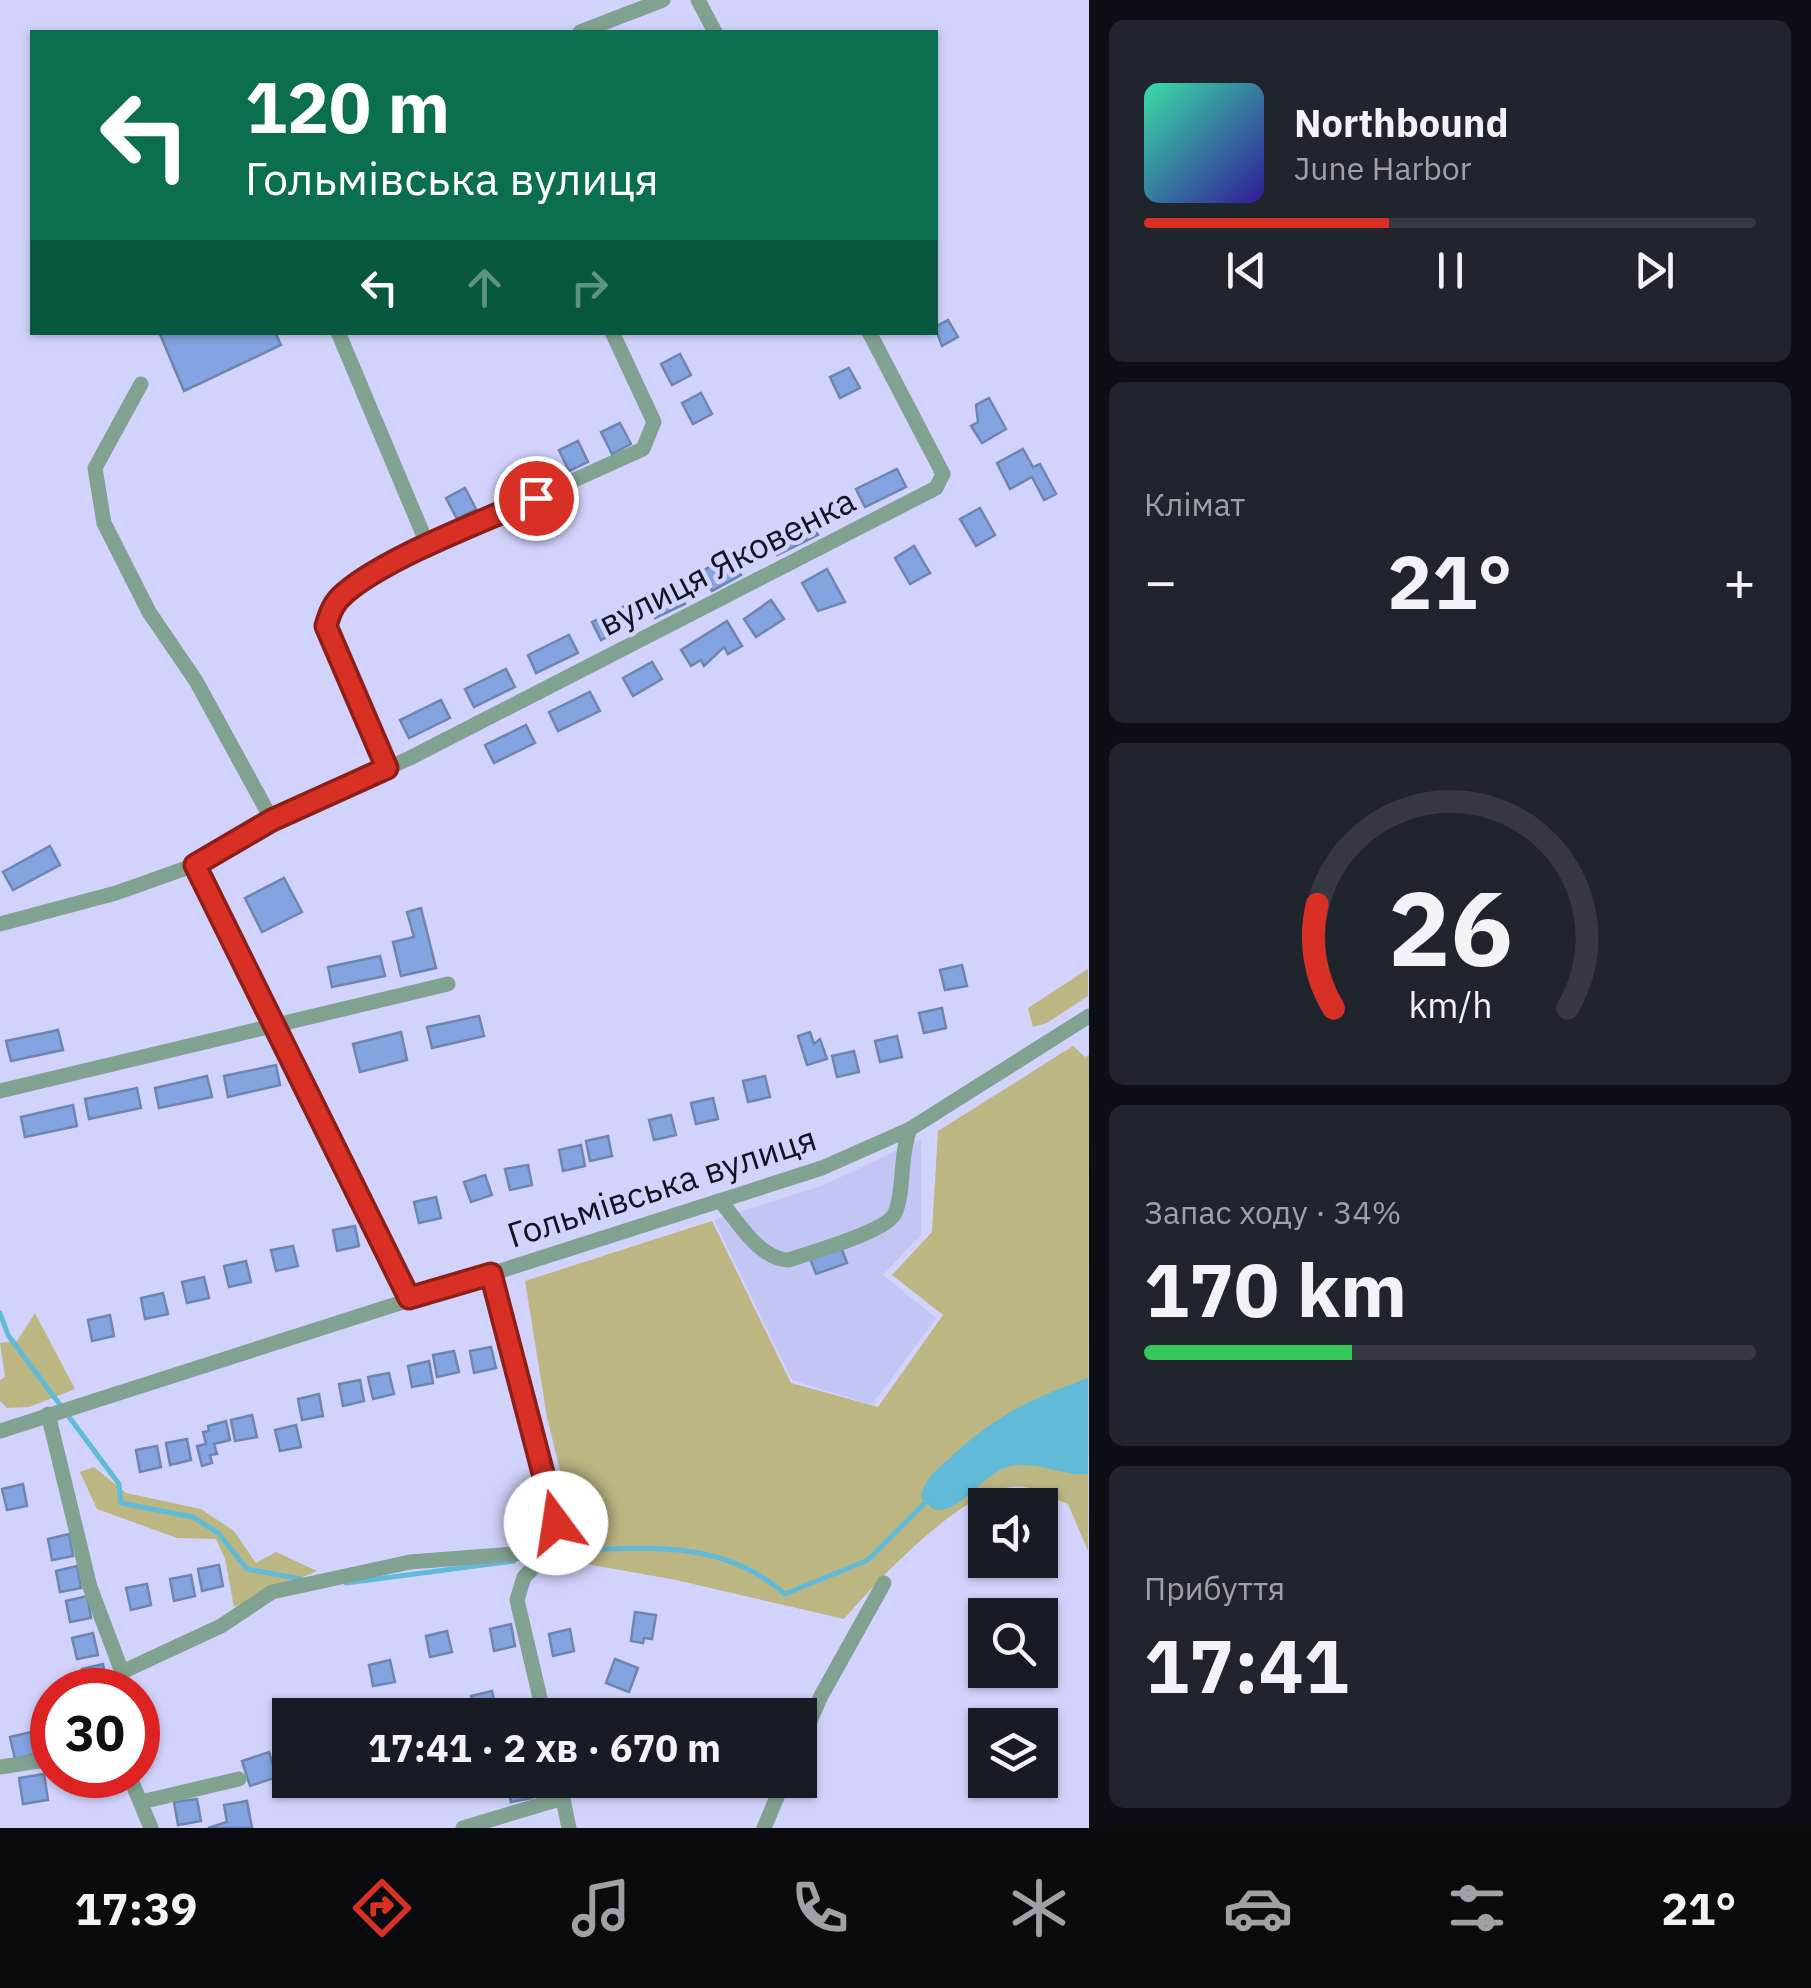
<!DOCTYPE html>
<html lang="uk">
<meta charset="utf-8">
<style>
:root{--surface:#171b24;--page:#20242c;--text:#f1f3f6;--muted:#9ea1a6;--line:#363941;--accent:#d93025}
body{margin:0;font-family:"IBM Plex Sans",sans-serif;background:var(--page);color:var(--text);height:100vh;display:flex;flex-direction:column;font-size:38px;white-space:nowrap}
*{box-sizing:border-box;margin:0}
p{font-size:32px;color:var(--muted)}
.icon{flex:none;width:55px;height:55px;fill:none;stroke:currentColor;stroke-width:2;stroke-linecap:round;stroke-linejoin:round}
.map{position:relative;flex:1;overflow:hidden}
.drawer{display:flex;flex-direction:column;gap:20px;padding:20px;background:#0d0f14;width:722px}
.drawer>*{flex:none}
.hud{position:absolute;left:30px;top:30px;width:908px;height:305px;border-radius:0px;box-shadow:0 2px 8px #0004;background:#0b6e4f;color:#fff;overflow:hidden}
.tools{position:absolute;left:968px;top:1488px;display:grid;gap:20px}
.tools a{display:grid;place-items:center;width:90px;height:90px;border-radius:0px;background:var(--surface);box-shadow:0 2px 8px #0004;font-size:50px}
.speed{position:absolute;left:30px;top:1668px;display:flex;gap:20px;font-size:50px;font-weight:700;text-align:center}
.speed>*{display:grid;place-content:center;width:130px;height:130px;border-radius:50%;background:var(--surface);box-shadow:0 2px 8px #0004;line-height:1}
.speed .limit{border:15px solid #d22;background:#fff;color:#111}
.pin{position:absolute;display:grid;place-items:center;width:85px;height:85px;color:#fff;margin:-42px;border:5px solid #fff;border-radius:50%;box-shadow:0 2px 10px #0007}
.me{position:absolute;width:110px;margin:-55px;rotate:346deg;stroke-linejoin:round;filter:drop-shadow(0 0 8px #0008)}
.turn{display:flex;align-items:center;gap:35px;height:210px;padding:0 50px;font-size:45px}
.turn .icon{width:130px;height:130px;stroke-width:2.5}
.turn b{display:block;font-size:70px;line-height:85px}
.lanes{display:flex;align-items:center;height:95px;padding:0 50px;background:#0003;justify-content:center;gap:50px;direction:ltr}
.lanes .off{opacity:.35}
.big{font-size:75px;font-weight:800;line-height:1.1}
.drawer .tile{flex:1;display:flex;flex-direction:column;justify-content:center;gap:15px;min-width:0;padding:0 35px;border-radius:15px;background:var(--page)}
.drawer .dial{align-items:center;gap:0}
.dial svg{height:260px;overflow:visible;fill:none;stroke:var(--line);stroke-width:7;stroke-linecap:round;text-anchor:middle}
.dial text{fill:var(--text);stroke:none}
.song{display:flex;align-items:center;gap:30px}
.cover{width:120px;height:120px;border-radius:15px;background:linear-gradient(135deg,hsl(160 70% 55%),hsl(250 70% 35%))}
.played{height:10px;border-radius:5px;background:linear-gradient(90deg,var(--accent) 40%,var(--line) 40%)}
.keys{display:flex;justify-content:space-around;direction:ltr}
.heat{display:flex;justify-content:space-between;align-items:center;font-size:55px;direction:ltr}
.charge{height:15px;border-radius:8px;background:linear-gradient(90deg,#34c759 34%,var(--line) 0)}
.trip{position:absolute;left:272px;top:1698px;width:545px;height:100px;border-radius:0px;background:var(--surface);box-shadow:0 2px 8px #0004;font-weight:800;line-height:100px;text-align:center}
.tabs{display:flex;height:160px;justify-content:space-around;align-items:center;background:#090b0e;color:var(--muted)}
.tabs .icon{width:70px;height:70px}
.tabs .selected{color:var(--accent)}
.tabs b{font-size:45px;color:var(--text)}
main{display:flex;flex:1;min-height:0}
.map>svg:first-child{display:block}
.built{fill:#c3c6f4}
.green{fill:#bcb683}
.water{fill:#61bad7}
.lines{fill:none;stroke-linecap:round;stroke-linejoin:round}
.stream{stroke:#61bad7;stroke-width:5}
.building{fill:#83a4e0;stroke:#6e85b0;stroke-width:2.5}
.minor{stroke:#82a291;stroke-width:15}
.route-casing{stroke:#8d1f18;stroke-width:25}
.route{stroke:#d93025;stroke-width:18}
.labels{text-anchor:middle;stroke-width:9;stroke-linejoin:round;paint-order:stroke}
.street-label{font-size:35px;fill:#111223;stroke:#d1d3fc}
</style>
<main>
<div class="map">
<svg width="1089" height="1828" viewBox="0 0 1089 1828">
<rect width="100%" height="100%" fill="#d1d3fc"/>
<!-- built -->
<path class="built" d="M921,1139V1235L883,1275L936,1318L872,1405L792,1380L714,1220L824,1185Z"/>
<!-- green -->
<g class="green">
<path d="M1088,969V996L1047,1023L1033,1027L1028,1008Z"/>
<path d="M1073,1046L1085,1057L1089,1055L1088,1551L1068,1504C1054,1499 1038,1489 1024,1487C970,1479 877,1581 844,1619L676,1580L569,1561V1507L547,1417L525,1281L712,1221L791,1383L878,1407L943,1315L892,1275L932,1232L938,1131Z"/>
<path d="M35,1313L75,1389L29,1407L7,1408L0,1401V1380L5,1377L0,1343L17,1341Z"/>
<path d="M94,1467L126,1493L201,1509L234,1531L256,1563L276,1552L317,1571L234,1607L225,1559L216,1539L177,1538L97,1509L80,1472Z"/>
</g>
<!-- water -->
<path class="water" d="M1088,1378V1474C1059,1477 1029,1455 1000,1470C980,1480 956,1516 933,1509L921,1498C924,1478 937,1470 952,1456C997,1414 1032,1399 1088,1378Z"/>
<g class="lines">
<!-- stream -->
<g class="stream">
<path d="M0,1313L8,1335L119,1484L121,1503L193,1517L218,1533L247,1569L301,1579"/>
<path d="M553,1551C636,1549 718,1535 785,1594L868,1560L928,1500"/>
<path d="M346,1583L514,1561"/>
</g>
</g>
<!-- building -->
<g class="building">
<path d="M948,320L958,337L942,346L935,327Z"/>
<path d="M159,332H275L281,345L184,391Z"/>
<path d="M680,354L691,375L672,385L661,364Z"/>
<path d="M849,368L860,388L840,398L830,377Z"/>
<path d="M701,393L712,414L693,424L682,403Z"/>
<path d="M989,398L1006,429L982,443L971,426L978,422L976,405Z"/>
<path d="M620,423L631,444L612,454L601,432Z"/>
<path d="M578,441L588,462L569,471L559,450Z"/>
<path d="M1023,449L1033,467L1040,464L1056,494L1044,500L1032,477L1010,489L997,463Z"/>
<path d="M897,469L906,487L865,507L856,489Z"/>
<path d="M465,488L476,509L457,519L446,498Z"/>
<path d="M980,508L995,535L976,546L960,519Z"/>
<path d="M809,516L818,535L777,555L768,537Z"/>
<path d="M914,546L930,573L910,584L895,558Z"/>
<path d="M730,555L741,575L712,591L701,572Z"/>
<path d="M827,569L845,602L818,611L802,583Z"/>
<path d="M675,584L685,604L655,618L645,598Z"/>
<path d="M771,600L784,619L756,637L744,619Z"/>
<path d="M633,602L642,620L601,640L592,622Z"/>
<path d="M727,621L742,646L728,654L724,647L704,666L701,660L691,666L681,650Z"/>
<path d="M569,635L578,653L536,673L528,655Z"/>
<path d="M652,662L662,679L633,696L623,678Z"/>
<path d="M506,669L515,687L474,707L465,689Z"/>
<path d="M590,692L600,711L558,731L549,712Z"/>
<path d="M441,700L450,718L409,738L400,720Z"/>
<path d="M526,725L535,743L494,763L485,745Z"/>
<path d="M50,846L60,865L13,890L3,872Z"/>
<path d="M284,878L302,912L262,932L245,898Z"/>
<path d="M421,908L436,968L401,976L393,942L414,937L407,912Z"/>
<path d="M380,956L385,976L332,987L328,967Z"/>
<path d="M962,965L967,986L945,990L940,970Z"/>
<path d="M942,1008L946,1028L924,1033L919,1013Z"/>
<path d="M479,1016L484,1036L432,1048L427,1027Z"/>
<path d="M58,1030L63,1050L11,1061L6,1041Z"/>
<path d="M401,1032L407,1060L360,1072L353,1044Z"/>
<path d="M810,1032L814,1044L820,1039L827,1059L807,1065L798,1036Z"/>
<path d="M897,1036L902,1057L880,1062L875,1041Z"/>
<path d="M854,1051L859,1072L837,1077L832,1056Z"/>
<path d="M276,1065L280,1085L228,1097L224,1076Z"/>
<path d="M207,1076L212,1097L159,1108L155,1088Z"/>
<path d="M765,1076L770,1097L748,1102L743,1081Z"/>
<path d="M137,1088L141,1108L89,1119L85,1099Z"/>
<path d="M713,1098L718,1119L696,1124L691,1103Z"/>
<path d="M73,1105L77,1126L25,1137L21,1117Z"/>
<path d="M671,1115L676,1135L654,1140L649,1120Z"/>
<path d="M608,1136L612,1156L590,1161L586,1141Z"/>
<path d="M581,1145L585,1166L563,1171L559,1150Z"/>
<path d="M528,1165L532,1185L510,1190L505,1169Z"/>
<path d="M485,1175L492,1195L471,1202L464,1182Z"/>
<path d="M436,1197L441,1218L419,1223L414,1202Z"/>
<path d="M355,1226L359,1246L337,1251L333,1230Z"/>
<path d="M293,1246L298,1266L276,1271L271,1250Z"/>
<path d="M841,1247L847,1263L816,1274L810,1258Z"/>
<path d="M246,1261L251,1282L229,1287L224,1266Z"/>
<path d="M204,1277L209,1298L187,1303L182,1282Z"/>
<path d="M163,1293L168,1314L145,1319L141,1298Z"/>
<path d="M110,1315L114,1336L92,1341L88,1320Z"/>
<path d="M491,1347L496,1368L474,1373L470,1351Z"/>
<path d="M454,1351L459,1372L437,1377L433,1355Z"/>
<path d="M429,1361L433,1383L412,1387L408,1366Z"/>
<path d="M389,1373L394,1394L373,1399L368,1377Z"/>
<path d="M360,1380L364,1401L343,1406L339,1384Z"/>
<path d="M319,1394L323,1416L302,1420L298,1399Z"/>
<path d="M252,1415L257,1437L235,1441L231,1420Z"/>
<path d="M226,1421L230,1440L214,1444L217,1454L210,1455L212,1463L202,1466L197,1446L206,1444L203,1432L209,1431L208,1426Z"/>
<path d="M296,1425L301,1447L280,1451L275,1430Z"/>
<path d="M187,1439L191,1460L170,1465L166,1443Z"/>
<path d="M157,1446L161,1467L140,1472L136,1450Z"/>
<path d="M23,1484L27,1506L7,1510L2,1489Z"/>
<path d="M69,1534L73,1556L52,1560L48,1539Z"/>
<path d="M219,1565L223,1586L202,1591L198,1569Z"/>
<path d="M77,1566L81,1588L60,1592L56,1571Z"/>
<path d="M191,1575L195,1596L174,1601L170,1579Z"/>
<path d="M147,1584L151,1605L131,1610L126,1588Z"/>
<path d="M87,1596L91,1618L70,1622L66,1601Z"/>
<path d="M635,1612L656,1615L652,1639L644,1638L643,1643L631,1641Z"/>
<path d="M511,1624L515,1646L494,1651L490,1629Z"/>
<path d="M570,1629L574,1651L553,1656L549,1634Z"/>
<path d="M447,1631L452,1652L430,1657L426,1636Z"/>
<path d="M93,1633L98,1655L77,1659L72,1638Z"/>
<path d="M615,1659L638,1668L629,1692L606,1683Z"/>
<path d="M390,1660L395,1682L373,1686L369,1665Z"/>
<path d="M103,1664L107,1686L86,1690L82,1669Z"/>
<path d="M492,1691L497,1713L475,1715L471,1696Z"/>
<path d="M31,1732L36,1754L15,1759L10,1737Z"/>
<path d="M269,1752L277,1777L250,1786L242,1761Z"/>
<path d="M44,1774L48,1800L23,1804L19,1778Z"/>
<path d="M79,1775H125L126,1783L82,1792Z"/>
<path d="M529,1780L532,1798L511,1802L507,1781Z"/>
<path d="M197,1799L201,1821L178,1825L174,1802Z"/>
<path d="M247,1801L252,1828H208L227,1822L224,1805Z"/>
</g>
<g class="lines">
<!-- minor -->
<g class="minor">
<path d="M698,0L715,32"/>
<path d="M580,32L663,0"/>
<path d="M338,332L428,546"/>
<path d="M141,384L95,468L104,523L149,612L196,681L272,820"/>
<path d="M387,768L326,626L332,607L347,591L428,546L643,449L654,422L612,332"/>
<path d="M195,865L409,1298"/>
<path d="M0,924L116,893L195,865L272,820L410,758L936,488L943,474L869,332"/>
<path d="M0,1091L448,984"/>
<path d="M721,1202C740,1224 759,1259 789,1260C811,1252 887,1232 895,1213C905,1190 899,1157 910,1129"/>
<path d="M491,1274L557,1523L551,1551L524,1577L517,1600L544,1715"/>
<path d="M48,1414L90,1587L122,1672L121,1690"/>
<path d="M0,1431L822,1168L910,1129L1089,1016"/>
<path d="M122,1672L221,1626L272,1592L410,1562L551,1551"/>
<path d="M800,1743L821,1696L884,1583"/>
<path d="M0,1767L52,1759"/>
<path d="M129,1775L151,1828"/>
<path d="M559,1780L569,1828"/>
<path d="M141,1802L239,1779"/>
<path d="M463,1828L563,1798"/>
<path d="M764,1828L784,1780"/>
</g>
</g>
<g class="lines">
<defs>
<path id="route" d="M536,498C483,521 387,557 345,593C334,602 330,612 326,626L387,768L272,820L195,865L409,1298L491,1274L556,1523"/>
</defs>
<!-- route casing -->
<use href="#route" class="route-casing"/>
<!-- route -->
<use href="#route" class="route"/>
</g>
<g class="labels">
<!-- street labels -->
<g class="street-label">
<text transform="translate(727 562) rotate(-27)" y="12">вулиця Яковенка</text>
<text transform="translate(662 1187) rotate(-18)" y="12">Гольмівська вулиця</text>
</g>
</g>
</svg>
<div class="tools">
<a><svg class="icon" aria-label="sound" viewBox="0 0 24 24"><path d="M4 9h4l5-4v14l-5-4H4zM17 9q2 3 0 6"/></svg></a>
<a><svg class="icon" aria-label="search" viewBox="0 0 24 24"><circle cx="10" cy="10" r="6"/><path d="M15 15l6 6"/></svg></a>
<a><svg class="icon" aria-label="layers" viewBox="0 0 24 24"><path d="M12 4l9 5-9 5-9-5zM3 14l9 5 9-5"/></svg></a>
</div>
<div class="speed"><div class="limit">30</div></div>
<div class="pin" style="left:536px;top:498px;background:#d93025"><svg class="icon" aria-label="arrive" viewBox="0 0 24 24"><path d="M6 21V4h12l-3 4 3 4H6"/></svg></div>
<svg class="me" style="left:556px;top:1523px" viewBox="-20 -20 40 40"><circle r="19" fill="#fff"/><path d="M0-13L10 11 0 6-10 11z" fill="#d93025"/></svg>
<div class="trip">17:41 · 2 хв · 670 m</div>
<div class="hud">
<div class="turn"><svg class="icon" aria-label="left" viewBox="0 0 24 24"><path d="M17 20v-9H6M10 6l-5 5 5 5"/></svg><div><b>120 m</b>Гольмівська вулиця</div></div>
<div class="lanes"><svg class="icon" aria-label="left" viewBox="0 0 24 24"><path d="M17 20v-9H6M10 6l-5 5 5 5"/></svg><svg class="icon off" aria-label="ahead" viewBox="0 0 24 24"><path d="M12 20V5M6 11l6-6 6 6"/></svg><svg class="icon off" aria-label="right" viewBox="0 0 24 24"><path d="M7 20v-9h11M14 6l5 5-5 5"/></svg></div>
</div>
</div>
<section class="drawer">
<div class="tile">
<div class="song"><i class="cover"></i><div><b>Northbound</b><p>June Harbor</p></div></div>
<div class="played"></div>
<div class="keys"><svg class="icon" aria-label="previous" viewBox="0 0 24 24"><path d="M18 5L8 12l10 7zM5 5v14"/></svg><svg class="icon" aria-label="pause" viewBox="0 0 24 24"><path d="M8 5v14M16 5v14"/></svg><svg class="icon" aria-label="next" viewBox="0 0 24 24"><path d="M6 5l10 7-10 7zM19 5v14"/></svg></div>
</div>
<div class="tile"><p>Клімат</p>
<div class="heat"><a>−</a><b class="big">21°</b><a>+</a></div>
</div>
<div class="tile dial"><svg viewBox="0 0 100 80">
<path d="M14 69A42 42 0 1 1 86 69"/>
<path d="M14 69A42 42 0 0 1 9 37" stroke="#d93025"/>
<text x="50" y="56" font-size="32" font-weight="700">26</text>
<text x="50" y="72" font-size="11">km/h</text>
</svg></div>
<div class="tile"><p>Запас ходу · 34%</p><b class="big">170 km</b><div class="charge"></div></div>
<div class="tile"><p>Прибуття</p><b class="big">17:41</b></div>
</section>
</main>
<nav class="tabs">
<b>17:39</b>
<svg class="icon selected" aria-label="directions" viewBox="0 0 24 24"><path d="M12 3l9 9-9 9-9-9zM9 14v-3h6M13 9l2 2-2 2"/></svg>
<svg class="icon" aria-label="music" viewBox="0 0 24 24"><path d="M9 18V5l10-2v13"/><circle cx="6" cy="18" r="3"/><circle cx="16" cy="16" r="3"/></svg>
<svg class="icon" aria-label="phone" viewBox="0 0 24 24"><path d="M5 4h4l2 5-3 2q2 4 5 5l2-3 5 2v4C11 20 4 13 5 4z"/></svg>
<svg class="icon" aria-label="climate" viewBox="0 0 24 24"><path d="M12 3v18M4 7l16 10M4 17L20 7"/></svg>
<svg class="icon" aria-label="car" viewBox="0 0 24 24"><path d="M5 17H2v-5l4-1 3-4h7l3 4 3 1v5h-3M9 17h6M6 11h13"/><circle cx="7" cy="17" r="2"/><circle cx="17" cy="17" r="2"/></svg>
<svg class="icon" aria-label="filters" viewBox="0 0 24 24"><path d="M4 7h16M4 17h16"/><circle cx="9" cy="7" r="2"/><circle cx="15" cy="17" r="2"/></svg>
<b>21°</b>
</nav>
